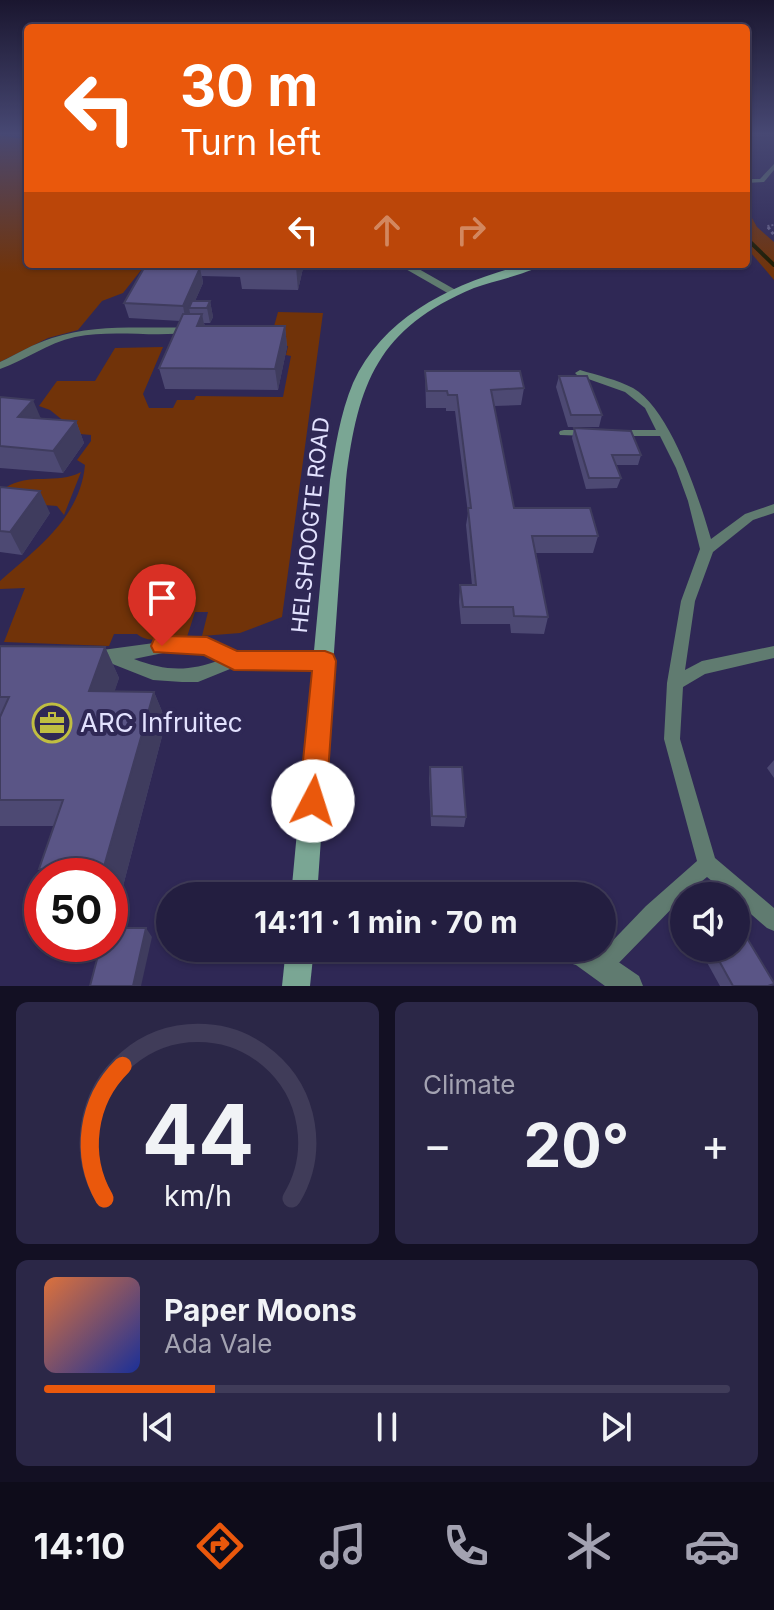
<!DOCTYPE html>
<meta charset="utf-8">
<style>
:root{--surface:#231e40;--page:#2b2747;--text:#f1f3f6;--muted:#a3a2b1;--line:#403c59;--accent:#ea580c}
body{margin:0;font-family:Inter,sans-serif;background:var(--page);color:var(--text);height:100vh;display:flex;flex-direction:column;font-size:30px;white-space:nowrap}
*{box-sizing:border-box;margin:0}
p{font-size:26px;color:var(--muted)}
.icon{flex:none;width:44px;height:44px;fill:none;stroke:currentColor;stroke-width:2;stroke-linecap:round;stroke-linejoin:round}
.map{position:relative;height:986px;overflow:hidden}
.sheet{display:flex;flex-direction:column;gap:16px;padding:16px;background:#131023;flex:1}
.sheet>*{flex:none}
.banner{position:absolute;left:24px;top:24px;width:726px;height:244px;border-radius:8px;box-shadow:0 2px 6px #0004,0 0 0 2px var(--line);background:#ea580c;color:#fff;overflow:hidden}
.fabs{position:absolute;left:670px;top:882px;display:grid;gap:16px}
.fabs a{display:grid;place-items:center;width:80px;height:80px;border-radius:50%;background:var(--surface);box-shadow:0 2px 6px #0004,0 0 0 2px var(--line);font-size:40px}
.speed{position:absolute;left:24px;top:858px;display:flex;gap:16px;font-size:40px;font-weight:700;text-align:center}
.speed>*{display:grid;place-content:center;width:104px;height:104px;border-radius:50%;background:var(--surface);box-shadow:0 2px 6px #0004,0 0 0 2px var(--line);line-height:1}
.speed .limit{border:12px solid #d22;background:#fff;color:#111}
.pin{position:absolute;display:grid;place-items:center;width:68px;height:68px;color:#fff;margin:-82px -34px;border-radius:50% 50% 50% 0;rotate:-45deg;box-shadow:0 0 8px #0007}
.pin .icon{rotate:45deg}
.me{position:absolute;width:88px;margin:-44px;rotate:5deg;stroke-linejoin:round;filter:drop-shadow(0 0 6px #0008)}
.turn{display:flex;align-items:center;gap:28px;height:168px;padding:0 24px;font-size:36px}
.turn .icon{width:104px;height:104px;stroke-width:2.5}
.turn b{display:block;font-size:56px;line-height:68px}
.lanes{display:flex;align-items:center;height:76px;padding:0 24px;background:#0003;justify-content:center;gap:40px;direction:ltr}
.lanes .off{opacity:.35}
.big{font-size:60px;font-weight:700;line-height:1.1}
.sheet .widget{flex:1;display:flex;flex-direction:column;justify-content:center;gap:12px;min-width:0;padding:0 28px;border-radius:12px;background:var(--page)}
.sheet .dial{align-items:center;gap:0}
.dial svg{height:208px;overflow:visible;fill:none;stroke:var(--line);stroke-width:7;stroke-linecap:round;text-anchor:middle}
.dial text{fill:var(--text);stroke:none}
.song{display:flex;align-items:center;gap:24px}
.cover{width:96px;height:96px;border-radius:12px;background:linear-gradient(135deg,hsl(20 70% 55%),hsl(230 70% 35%))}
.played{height:8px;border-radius:4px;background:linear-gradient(90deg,var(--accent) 25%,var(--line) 25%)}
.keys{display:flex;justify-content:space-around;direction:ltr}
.heat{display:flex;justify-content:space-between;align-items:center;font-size:44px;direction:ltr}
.sheet .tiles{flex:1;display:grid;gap:16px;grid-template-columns:1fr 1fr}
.widget:last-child{grid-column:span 2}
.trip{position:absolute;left:156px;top:882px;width:460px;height:80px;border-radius:40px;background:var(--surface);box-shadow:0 2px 6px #0004,0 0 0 2px var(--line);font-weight:700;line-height:80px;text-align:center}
.tab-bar{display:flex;height:128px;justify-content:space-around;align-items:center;background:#0e0c1a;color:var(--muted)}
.tab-bar .icon{width:56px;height:56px}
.tab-bar .on{color:var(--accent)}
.tab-bar b{font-size:36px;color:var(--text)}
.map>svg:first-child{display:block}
.green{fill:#713309}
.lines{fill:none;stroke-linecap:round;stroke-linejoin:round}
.stream{stroke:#1e1d00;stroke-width:4}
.path-far1{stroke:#6b668e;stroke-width:2;stroke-dasharray:2 2;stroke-linecap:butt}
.path{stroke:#6b668e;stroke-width:3;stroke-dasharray:3 3;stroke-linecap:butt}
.service{fill:#607b70;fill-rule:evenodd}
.minor{fill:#607b70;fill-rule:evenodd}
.tertiary{fill:#607b70;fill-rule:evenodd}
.secondary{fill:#7aa694;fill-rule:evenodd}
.wall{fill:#4d4973}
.shaded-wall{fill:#3f3c5e}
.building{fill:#5a5586;stroke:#3f3c5e;stroke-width:2}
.route{fill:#ea580c;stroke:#983908;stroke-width:2}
.labels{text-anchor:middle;stroke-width:8;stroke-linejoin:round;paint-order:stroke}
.street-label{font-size:22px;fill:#e2e1fe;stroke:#2f2855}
.near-poi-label{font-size:26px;fill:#e2e1fe;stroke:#2f2855;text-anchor:start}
</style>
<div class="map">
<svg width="774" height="986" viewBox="0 0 774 986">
<rect width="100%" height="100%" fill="#2f2855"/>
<!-- green -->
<g class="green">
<path d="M0,135L28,140V264H146L123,293L102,301L78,330L48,338L0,362Z"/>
<path d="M746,217L752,218L757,227L774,242V280L746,247Z"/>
<path d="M278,312L323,313L282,617L240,633L202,636L208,612H195L187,637C172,637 149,645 137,634H114L109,646L4,642L25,588L0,589V581C37,548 80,518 85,465L77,460L91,441V435L80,434L50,410L39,406L57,381H95L115,348L163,347L143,394L149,408H173L177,400H194L196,396L283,397L291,356L286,355L288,346H217L273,330Z"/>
<path d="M81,472L64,515L57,506L44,505L5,488C29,472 57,485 81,472Z"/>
</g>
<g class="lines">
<!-- stream -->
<path class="stream" d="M746,238L774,265"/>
<!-- path-far1 -->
<path class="path-far1" d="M769,229L767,226L774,225"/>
<!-- path -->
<path class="path" d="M768,227L774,235"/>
<!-- service -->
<g class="service">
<path d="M774,164V170L764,182L746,183V179H760Z"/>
<path d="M190,327L193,328V332C154,338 114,329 75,337C47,343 26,360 0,369V362C17,354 33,344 52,338C96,323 144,329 190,327Z"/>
<path d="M580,370C597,375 618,380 633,388C671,410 699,498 711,539L745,514L774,504V513L753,520L713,552L695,601L685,670L702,661L774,646V658L705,674L683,687L680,739L715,858L774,908V931L767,928L736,901V896H730L707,877L684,896L610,972L603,975L596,972L593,965L596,958L646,906L697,861L664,739L667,683L681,601L700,549L688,501L676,468L660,436H619L614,433L619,430H656L645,408L625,392L577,375L575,373Z"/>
<path d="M564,430H589L594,433L589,436L560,435L559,433L560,431Z"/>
<path d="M191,638L214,643L236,655H325L330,656L333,661L330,666L325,667H235L198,682H182L153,680L110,663H95L90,662L88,657L90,652L95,651ZM191,651L207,653L220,660C188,672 165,671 134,659L163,653Z"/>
</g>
<!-- minor -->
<path class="minor" d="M549,948H598L639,976L643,986H605L576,965L553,958Z"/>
<!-- tertiary -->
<path class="tertiary" d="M397,264H410L461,293L451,295Z"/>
<!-- secondary -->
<g class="secondary">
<path d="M526,264H543C526,275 495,280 474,288C378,328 358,383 346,480L317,896H291L330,480C335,448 340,414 353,383C384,314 457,282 526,264Z"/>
<path d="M286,948H314L310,986H282Z"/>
</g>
</g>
<!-- wall -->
<g class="wall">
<path d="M190,264H304L298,290L242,289L240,277L202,276L203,283L195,301H210L213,317L210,323H204L205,326H285L287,347L278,390L165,389L159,368L180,321L129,318L124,303L191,268Z"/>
<path d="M425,371L524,388L521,405L494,406L514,508L598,536L593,553H536L548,617L544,634L511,633L510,624H461L459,602L460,585H472L466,525L468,513L455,411H446V408H426Z"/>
<path d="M559,376L602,415L599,427H568L556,387Z"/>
<path d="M0,397L41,418L76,421L84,443L63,473L0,468Z"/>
<path d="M574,428L641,455L638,465H616L621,478L617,488L586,489L572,438Z"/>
<path d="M0,487L50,513L22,555L0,552Z"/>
<path d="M0,646L105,647L119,678L114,692H154L166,721L121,894H110V876H45L39,869L54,826H0Z"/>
<path d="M774,760V778L767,768Z"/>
<path d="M430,767L466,817L464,827L431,826L429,778Z"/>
<path d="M699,948H736L771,986H720Z"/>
</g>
<!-- shaded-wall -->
<g class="shaded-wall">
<path d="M297,264H304L298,290L296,267Z"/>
<path d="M200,268L203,283L192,308H189L190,313L186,322L183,306Z"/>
<path d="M210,301L213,317L210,323L207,308Z"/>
<path d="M202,314L206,334L197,326Z"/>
<path d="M285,326L287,347L278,390L275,369Z"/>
<path d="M33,400L42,421L18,417Z"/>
<path d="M76,421L84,443L63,473L53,451Z"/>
<path d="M40,491L50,513L22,555L10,532Z"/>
<path d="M105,647L119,678L105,721L89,691Z"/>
<path d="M154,692L166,721L121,894L110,879V876H108L103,870Z"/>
<path d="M146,928L152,937L141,986H133Z"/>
</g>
<!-- building -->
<g class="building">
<path d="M240,264H297L296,267L239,266Z"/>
<path d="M144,268H200L183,306L124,303Z"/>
<path d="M192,301H210L207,308H189Z"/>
<path d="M183,314H202L197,326H285L275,369L159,368Z"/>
<path d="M425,371H520L524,388L491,390L514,508H590L598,536H532L548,617L514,616L513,607H463L460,585H476L468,508H471L457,395H448L447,391H427Z"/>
<path d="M559,376H587L602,415H571Z"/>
<path d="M0,397L33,400L18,417L76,421L53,451L0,446Z"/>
<path d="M574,428L631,431L641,455H612L621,478H589Z"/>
<path d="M0,487L40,491L10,532L0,531Z"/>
<path d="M0,646L105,647L89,691L154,692L103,870L39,869L63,800H0V717L9,697H0Z"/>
<path d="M430,767H462L466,817L432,816Z"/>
<path d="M736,920L774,983V984L768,986H733L712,948H736Z"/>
<path d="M110,928H146L133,986H90L101,944H110Z"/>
</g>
<!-- sky -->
<linearGradient id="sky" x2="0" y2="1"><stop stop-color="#1a162f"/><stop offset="0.49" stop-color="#474873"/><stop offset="1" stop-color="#474873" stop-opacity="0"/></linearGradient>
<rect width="774" height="273" fill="url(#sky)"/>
<!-- route -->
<path class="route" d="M162,636L207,637L237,651H325L333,654L336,661L326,801L322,811L313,815L303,811L299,801L312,671L234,670L204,655L154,652L151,646L154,639Z"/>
<!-- icons -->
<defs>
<symbol id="office-ring" viewBox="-11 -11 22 22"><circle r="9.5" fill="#2f2855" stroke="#c0be41" stroke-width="1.5"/><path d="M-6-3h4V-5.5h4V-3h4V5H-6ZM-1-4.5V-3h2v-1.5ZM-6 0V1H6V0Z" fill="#c0be41"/></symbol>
</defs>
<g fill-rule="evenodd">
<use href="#office-ring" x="30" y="701" width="44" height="44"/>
</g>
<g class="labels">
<!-- street labels -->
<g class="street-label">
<text transform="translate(310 525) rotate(-84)" y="8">HELSHOOGTE ROAD</text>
</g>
<!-- near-poi labels -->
<g class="near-poi-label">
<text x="80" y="732">ARC Infruitec</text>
</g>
</g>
</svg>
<div class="fabs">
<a><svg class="icon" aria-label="sound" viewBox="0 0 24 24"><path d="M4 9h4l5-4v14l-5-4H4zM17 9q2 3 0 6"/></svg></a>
</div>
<div class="speed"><div class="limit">50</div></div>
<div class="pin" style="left:162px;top:646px;background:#d93025"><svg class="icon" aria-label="arrive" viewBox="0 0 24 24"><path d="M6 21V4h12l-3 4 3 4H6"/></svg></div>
<svg class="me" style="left:313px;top:801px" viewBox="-20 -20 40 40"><circle r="19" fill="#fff"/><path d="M0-13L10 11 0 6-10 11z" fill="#ea580c"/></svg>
<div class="trip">14:11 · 1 min · 70 m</div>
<div class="banner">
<div class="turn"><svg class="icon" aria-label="left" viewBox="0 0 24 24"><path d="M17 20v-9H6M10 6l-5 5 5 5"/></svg><div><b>30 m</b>Turn left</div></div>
<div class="lanes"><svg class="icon" aria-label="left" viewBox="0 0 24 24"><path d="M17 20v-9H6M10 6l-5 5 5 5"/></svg><svg class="icon off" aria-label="ahead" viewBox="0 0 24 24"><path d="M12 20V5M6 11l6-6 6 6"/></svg><svg class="icon off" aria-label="right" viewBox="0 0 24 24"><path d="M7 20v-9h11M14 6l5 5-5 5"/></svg></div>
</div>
</div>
<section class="sheet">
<div class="tiles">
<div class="widget dial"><svg viewBox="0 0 100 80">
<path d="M14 69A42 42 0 1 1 86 69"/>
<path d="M14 69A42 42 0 0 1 21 18" stroke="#ea580c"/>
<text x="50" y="56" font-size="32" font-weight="700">44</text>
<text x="50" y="72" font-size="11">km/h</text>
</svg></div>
<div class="widget"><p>Climate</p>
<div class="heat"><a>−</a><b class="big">20°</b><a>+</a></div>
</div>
<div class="widget">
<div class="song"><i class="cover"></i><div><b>Paper Moons</b><p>Ada Vale</p></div></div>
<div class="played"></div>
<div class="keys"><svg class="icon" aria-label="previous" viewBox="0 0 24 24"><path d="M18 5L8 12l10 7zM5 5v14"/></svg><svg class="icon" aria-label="pause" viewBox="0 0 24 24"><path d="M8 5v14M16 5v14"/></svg><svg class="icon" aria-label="next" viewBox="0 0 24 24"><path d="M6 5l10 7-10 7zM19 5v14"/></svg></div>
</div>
</div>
</section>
<nav class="tab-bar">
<b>14:10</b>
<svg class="icon on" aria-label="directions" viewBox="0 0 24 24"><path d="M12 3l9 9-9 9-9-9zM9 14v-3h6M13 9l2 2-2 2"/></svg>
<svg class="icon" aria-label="music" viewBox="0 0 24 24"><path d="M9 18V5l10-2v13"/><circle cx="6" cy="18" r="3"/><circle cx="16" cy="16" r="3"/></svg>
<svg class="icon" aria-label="phone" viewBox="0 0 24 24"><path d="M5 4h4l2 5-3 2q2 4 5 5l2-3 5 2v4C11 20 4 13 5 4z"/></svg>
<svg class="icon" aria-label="climate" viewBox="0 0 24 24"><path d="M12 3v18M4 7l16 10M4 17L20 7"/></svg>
<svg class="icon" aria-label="car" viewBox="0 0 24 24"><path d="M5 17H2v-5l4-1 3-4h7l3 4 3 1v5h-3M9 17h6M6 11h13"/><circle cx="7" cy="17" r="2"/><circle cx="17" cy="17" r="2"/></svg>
</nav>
